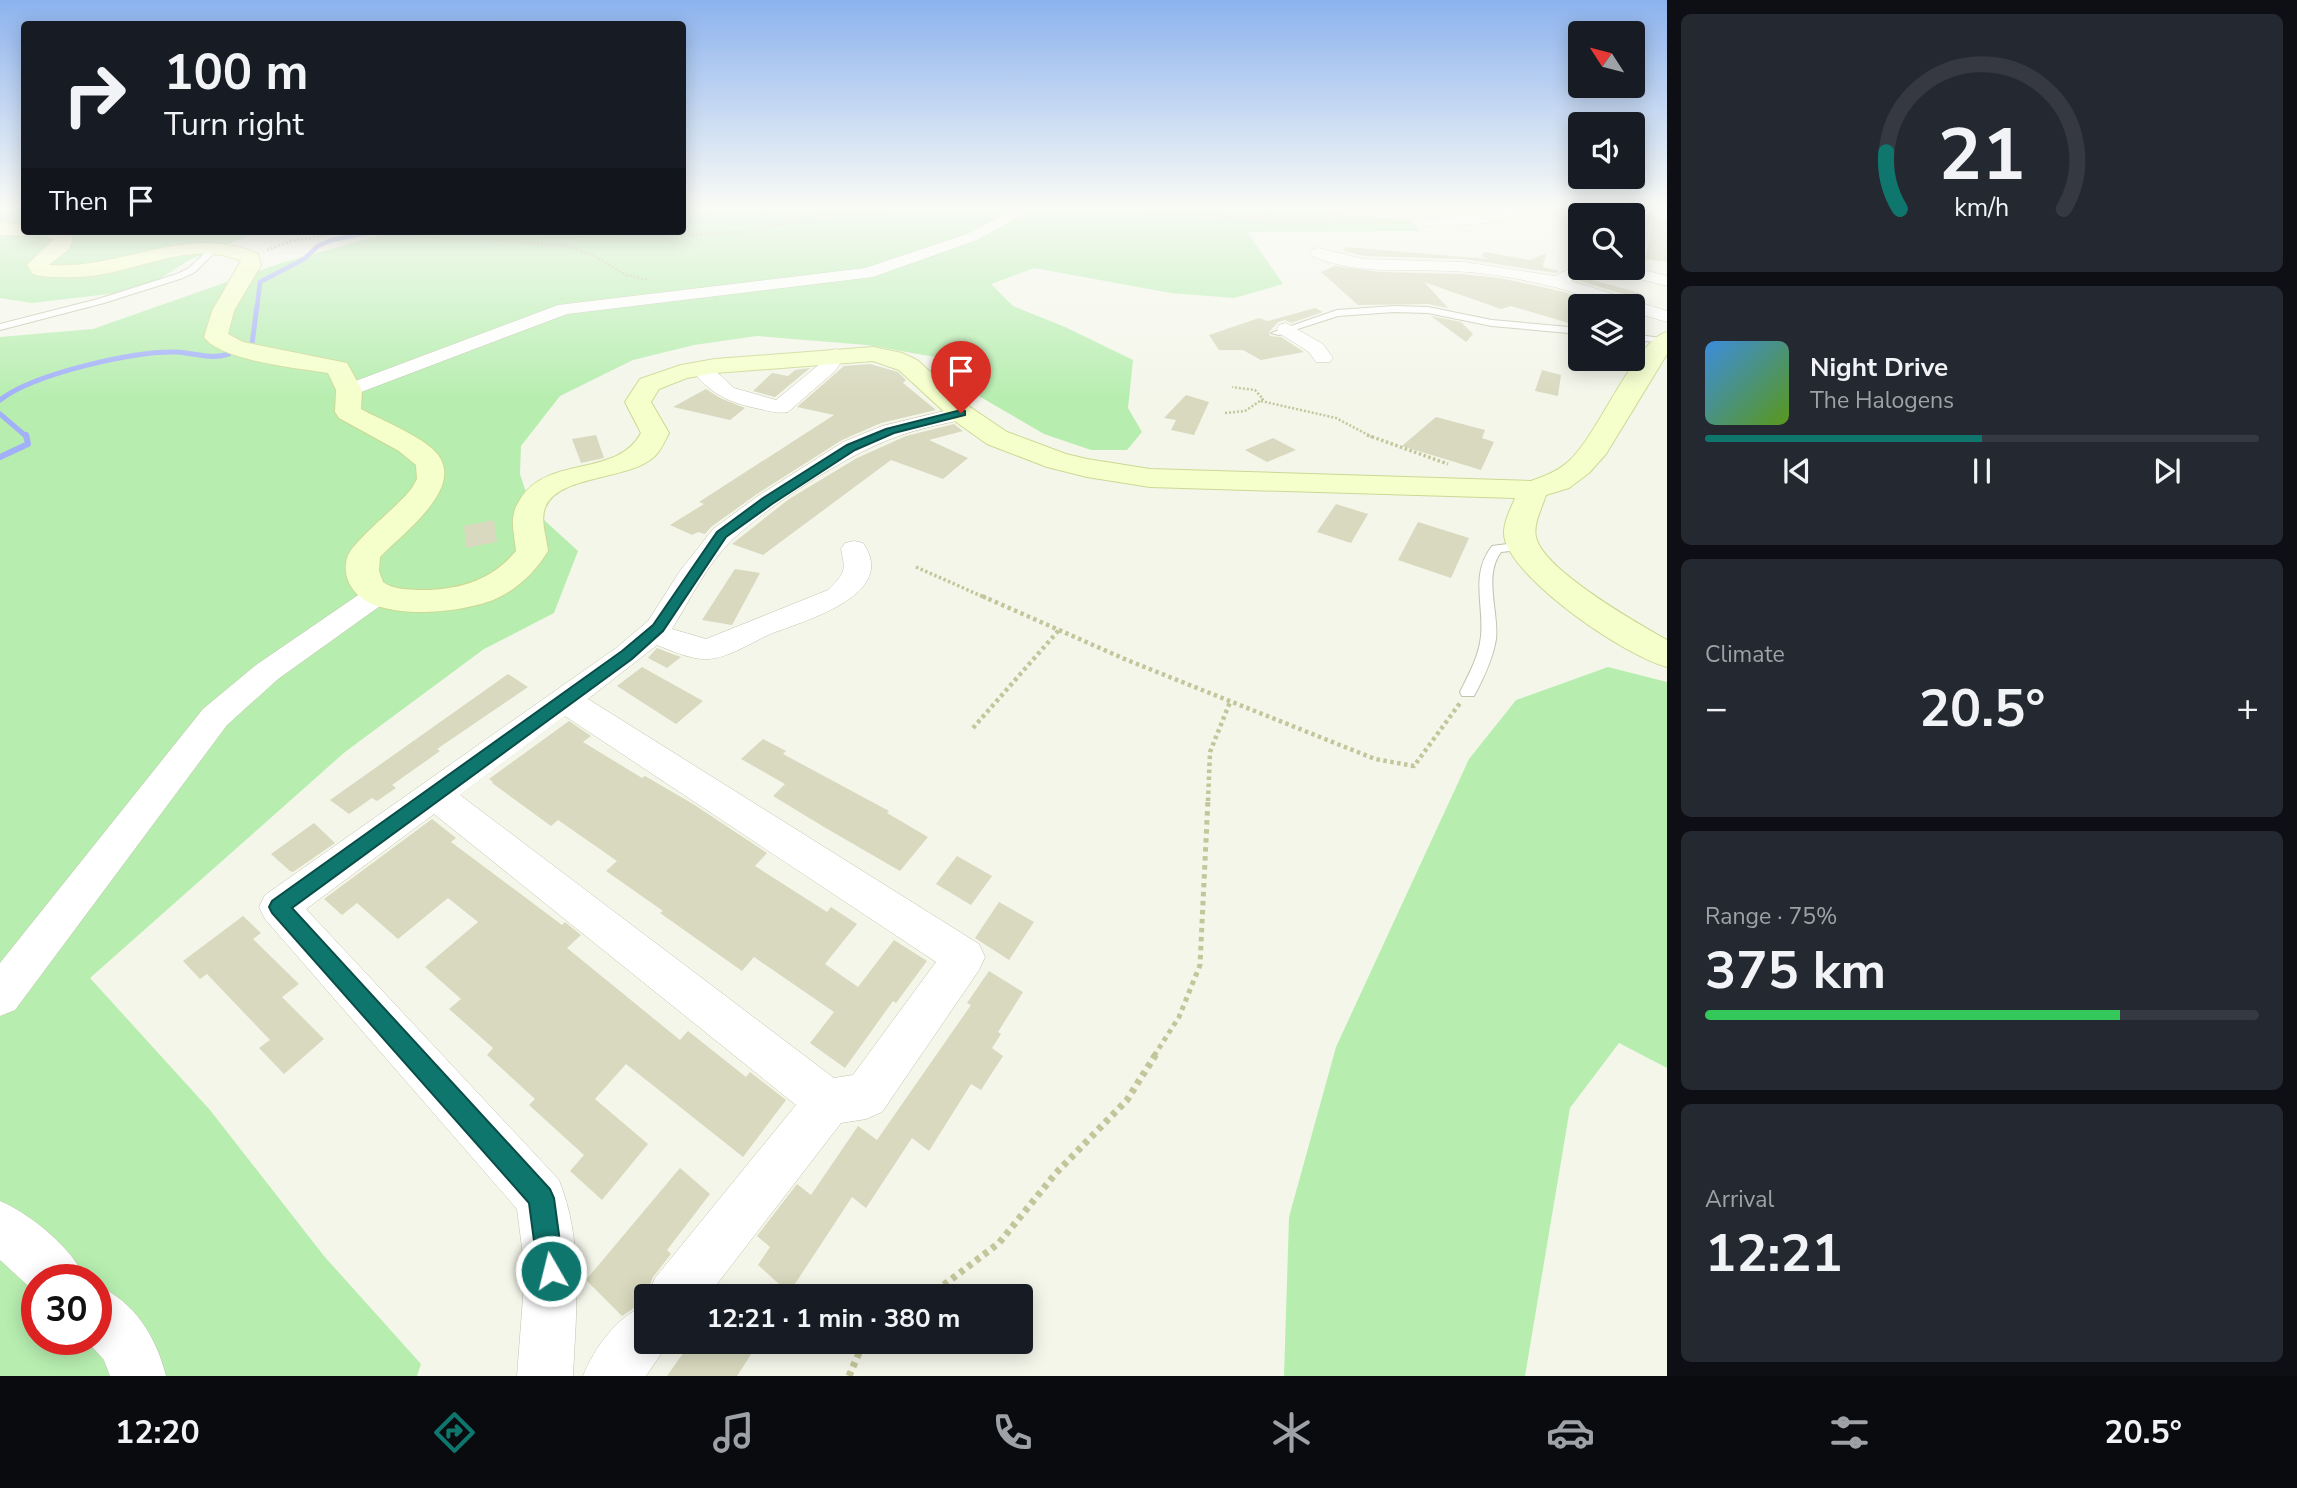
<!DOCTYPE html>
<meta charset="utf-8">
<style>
:root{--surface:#171b24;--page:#242831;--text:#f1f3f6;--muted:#9ea1a6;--line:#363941;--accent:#0f766e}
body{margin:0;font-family:"Nunito Sans",sans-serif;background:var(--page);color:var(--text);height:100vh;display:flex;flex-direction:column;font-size:26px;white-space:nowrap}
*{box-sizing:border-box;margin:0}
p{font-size:23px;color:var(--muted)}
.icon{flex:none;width:38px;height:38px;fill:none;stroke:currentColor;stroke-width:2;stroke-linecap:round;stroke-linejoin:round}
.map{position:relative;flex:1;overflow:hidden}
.side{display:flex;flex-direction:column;gap:14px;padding:14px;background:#0d0f14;width:630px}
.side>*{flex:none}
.banner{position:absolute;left:21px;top:21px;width:665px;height:214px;border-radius:7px;box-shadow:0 4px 18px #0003;background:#171b24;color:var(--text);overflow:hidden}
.needle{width:46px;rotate:306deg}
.tools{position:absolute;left:1568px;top:21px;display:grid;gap:14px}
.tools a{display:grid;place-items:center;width:77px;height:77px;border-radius:7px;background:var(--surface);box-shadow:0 4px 18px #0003;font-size:35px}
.speed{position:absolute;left:21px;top:1264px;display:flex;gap:14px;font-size:35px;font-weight:700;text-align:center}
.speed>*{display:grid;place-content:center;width:91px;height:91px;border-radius:50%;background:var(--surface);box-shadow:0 4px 18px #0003;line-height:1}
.speed .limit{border:10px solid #d22;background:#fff;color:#111}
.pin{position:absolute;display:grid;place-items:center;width:60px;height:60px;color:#fff;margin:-72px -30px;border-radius:50% 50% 50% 0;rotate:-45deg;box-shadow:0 0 7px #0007}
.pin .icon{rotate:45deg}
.me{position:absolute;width:77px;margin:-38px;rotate:352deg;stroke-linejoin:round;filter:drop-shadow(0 0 5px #0008)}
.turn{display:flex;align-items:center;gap:24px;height:147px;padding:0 28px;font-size:32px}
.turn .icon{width:91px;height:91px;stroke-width:2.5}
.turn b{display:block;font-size:49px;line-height:60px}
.then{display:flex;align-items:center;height:66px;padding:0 28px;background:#0003;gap:14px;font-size:26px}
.big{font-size:52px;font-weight:700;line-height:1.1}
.side .tile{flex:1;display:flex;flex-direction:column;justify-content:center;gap:10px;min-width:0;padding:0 24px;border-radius:10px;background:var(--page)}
.side .dial{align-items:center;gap:0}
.dial svg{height:182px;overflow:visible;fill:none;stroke:var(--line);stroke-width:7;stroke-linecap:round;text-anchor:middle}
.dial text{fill:var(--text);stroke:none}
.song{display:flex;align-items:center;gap:21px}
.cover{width:84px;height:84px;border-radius:10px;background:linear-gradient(135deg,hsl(210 70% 55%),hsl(90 70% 35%))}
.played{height:7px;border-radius:4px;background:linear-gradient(90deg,var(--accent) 50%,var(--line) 50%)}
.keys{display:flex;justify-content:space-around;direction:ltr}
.heat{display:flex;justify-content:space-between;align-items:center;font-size:38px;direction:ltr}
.charge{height:10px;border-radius:5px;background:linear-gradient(90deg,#34c759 75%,var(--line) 0)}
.trip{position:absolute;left:634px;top:1284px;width:399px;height:70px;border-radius:7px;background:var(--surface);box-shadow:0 4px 18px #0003;font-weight:700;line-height:70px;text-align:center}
.dock{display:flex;height:112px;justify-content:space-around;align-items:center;background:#090b0e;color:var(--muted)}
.dock .icon{width:49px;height:49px}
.dock .current{color:var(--accent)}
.dock b{font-size:32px;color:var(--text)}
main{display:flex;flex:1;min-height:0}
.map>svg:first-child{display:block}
.green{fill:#b7eeb0;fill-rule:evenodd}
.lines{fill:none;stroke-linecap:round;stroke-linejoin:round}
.stream-far2{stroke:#a2b0f8;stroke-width:4.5}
.stream-far1{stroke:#a2b0f8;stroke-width:5}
.stream{stroke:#a2b0f8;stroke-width:6}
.building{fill:#d8d9be}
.lane-casing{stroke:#c1c3ab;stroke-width:2}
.street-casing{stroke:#c1c3ab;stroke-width:1}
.secondary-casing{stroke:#ccd894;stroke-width:2}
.path-far4{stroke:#c3c69b;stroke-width:2.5;stroke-dasharray:2 2;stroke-linecap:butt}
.path-far3{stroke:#c3c69b;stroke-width:3.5;stroke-dasharray:2.5 2.5;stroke-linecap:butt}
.path-far2{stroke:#c3c69b;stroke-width:4.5;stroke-dasharray:3.5 3.5;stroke-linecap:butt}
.path-far1{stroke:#c3c69b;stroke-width:5;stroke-dasharray:4.5 4.5;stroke-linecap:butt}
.path{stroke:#c3c69b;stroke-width:7;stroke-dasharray:5 5;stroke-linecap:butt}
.lane{fill:#fff;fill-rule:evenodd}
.street{fill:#fff;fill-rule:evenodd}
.secondary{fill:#f5ffcb;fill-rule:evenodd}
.route{fill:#0f766e;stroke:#0a4d48;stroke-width:2}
</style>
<main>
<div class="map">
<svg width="1667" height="1376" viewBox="0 0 1667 1376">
<rect width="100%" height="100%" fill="#f5f6ea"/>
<!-- green -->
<g class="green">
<path d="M0,205H24V231H269L251,235L191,259L142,290L32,303L0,298Z"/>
<path d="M683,205H1287L1346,215L1411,220L1420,231L1247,232L1283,284L1234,298L1171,293L1034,268L991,284L1013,306L1065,327L1133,360L1128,408L1142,432L1127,450H1091L1044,434L977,395L935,357L867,345L757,336L694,345L633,360L560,396L521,446L520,474L531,508L578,551L554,613L484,649L345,752L90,978L210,1110L324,1256L421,1364L417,1376H0V337L93,329L281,263L396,231H682ZM37,1279H96V1339H37Z"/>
<path d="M1608,667L1667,682V1068L1619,1043L1570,1108L1525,1376H1284L1289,1217L1336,1047L1469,759L1516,700Z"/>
</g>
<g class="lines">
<!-- stream-far2 -->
<g class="stream-far2">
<path d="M682,210L718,205"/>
<path d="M456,231H491"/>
<path d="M257,308L260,282L304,259L318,246L332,240L371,232L415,231"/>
</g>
<!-- stream-far1 -->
<g class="stream-far1">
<path d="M252,344L257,306"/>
<path d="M0,400C33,374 133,351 176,352C196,353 209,360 229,354"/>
<path d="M0,414L27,437"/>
</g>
<!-- stream -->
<path class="stream" d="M0,457L28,444L26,435"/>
</g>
<!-- building -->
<g class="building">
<path d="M1654,219L1667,221V262L1645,259Z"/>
<path d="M1345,247L1488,259L1482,256L1484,252L1530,260L1546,253L1543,267L1559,271L1555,273L1464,259L1364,256L1344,251Z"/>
<path d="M1335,266L1380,272L1462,274L1500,278L1560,291L1611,306H1580V320L1572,324L1511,306L1501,309L1424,282L1448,308L1428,304L1358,305L1321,272Z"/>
<path d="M1581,277L1640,293L1633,297L1577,280Z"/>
<path d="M1315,308L1323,312L1291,323L1285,320L1278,322L1269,332L1270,336L1281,337L1304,352L1261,360L1243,350H1219L1209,335L1259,318L1268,321Z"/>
<path d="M1431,316L1461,322L1473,334L1466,342Z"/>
<path d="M870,364L898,372L906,380L903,383L936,410L881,423L842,440L757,494L711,527L705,534L698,532L692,535L670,525L704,504L699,502L834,415L797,407L844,366Z"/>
<path d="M810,368L775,397L753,391L772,373L788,376L795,370Z"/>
<path d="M1542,370L1561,375L1558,396L1535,391Z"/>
<path d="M706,389L720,398L745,408L730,420L673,407Z"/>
<path d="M1186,395L1209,402L1194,435L1171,430L1176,420L1164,418Z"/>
<path d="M1436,417L1485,430L1482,438L1494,442L1481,470L1402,446Z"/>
<path d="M954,424L963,431L929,440L968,458L943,479L891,460L763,555L732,544L789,499L857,458L906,436Z"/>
<path d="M596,435L604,458L581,463L572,439Z"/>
<path d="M1273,438L1296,450L1267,462L1245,450Z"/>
<path d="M1336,504L1368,514L1351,543L1317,532Z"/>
<path d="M494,520L497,542L466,548L464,526Z"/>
<path d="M1418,522L1469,538L1451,578L1398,560Z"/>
<path d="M735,569L760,573L732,625L702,620Z"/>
<path d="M657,648L675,655L681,657L667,668L648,658Z"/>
<path d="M642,667L703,701L676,724L617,686Z"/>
<path d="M508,674L528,687L437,749L440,751L392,785L396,788L377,801L372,798L349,814L330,800Z"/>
<path d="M569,721L591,736L583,742L642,778L645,776L693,804L767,853L755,866L827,912L831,907L857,924L825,964L858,987L894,940L927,961L896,1003L893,1001L845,1068L810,1043L834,1012L754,957L742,971L660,913L663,911L606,871L617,861L558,820L551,826L492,783L493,782L489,779Z"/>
<path d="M763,739L786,751L783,754L889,811L887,813L928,837L900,871L824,827L773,796L785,784L741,759Z"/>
<path d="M432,819L456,838L451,842L562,925L565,922L581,935L567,948L680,1040L688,1031L746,1077L750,1072L786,1100L743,1157L626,1064L595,1099L648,1144L602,1200L570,1171L584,1155L529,1105L535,1099L487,1055L493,1048L449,1009L461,999L425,967L478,922L448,898L398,939L357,903L342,915L324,899Z"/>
<path d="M314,823L335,843L293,872L290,871L271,854Z"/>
<path d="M957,856L992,876L971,905L936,884Z"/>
<path d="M999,902L1034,922L1009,960L975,938Z"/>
<path d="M243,916L261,933L253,939L299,984L282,997L324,1039L284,1074L259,1048L270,1040L207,974L200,979L183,961Z"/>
<path d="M989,971L1023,992L998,1032L1001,1034L992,1048L1003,1056L981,1090L971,1084L929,1151L912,1138L866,1208L852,1197L789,1293L758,1265L770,1247L757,1236L797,1184L811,1195L858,1126L877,1140L971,1005L967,1003Z"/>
<path d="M680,1168L710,1194L667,1250L671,1254L653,1277L645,1296L646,1300L622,1316L586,1280Z"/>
<path d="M691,1342H759L737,1376H667Z"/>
</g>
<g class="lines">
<defs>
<g id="lane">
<path d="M212,246L219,248L195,272L183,278L104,303L0,330V324L98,299L177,274L189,268Z"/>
<path d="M1394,306L1428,307L1492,320L1580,328V334L1492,326L1428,313L1394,312L1338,316L1279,335L1271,333L1337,310Z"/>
<path d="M1633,334L1667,339V343L1633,340Z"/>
<path d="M1523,542L1528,543V549L1501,552C1483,576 1499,612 1496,639C1493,659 1483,679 1474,696H1462L1460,692C1469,674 1479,656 1481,636C1484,604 1470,574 1492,546Z"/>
</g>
<g id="street">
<path d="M1022,205H1040L977,240L873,277L567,314L356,394H342L339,390L342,386L558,305L865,268L967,234Z"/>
<path d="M1498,205H1516L1520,212L1518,215L1490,223L1426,226L1419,222L1426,218L1489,215L1504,210Z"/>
<path d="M1583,205H1627L1667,210V218L1590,209Z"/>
<path d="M1318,248L1364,259L1464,262L1555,276L1580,263V268H1590L1571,281L1667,311V322L1633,312V306C1604,306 1578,292 1550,286C1517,278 1483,272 1450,271C1403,269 1356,275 1312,256L1310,253L1312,250Z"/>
<path d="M1633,267L1667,276V286L1609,271L1607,268Z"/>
<path d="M1286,323L1323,344L1333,358L1330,362H1316L1309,352L1279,333L1277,329L1279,325Z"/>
<path d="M836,349L846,355L835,371L788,412C778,414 770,411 760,409C730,403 709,394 691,368L694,364H708L734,388L776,400L821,363L829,351Z"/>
<path d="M961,407L969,408L972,413L969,418C945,424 919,428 896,437C848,454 769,505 732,540C707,564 690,600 672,629L706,639L828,590C845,573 846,572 841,549L845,543L854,541L863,543C900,596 802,621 768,635C751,643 728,658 708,659C692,660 672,651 657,645L588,699L979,944L985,957L979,970L882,1112L866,1119L841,1123L707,1297H647L655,1278L796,1105L434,814L306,909L559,1180C584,1242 576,1311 573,1376H517L525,1271L517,1209L265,919L259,907L265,895L616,648L648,621L680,571L713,529L758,496L843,442L882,426ZM565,716L936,962L853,1075L834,1078L460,795Z"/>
<path d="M377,586L387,589L391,595L387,601L278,679L227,725L15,1010L0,1016V963L203,709L256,665L367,589Z"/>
<path d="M0,1201C29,1213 74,1249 85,1279H37V1294L0,1260Z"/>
<path d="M96,1285C134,1301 156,1336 166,1376H110L104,1360L85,1339H96Z"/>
<path d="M646,1305V1342H669L646,1376H583C595,1347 616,1317 646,1305Z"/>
</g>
<g id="secondary">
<path d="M0,223L24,224V231H33L24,236L0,235Z"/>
<path d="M34,231H67L73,239L69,249L49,265C121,270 189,223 258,254L261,265L234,311L228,334L243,342L347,363L362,390L361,409C383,421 408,430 429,446C475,481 405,531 380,557L379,571L383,582C393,590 408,589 420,590C458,590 491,581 516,551C515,539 511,525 514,513C515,507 518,503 521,498C549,455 617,478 641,433L625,402L640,379L681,365L715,359L873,347L902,353L917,360L970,407L1007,432L1066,454L1087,459L1150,469L1531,481C1545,476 1558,471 1569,461C1599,434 1635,340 1667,332V354L1606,454L1589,473L1569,488L1546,495C1542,508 1533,524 1536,537C1543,570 1637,623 1667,640V667C1625,656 1517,582 1505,540C1501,526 1510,511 1515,498L1150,487L1087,477L1047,467L987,444L952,419L899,370L873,361L715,373L687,378L659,389L651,402L669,433C665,441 661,450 655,456C629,481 558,474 545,508C540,521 547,538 548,551C535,572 517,590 493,600C460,613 375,623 352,588C346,579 344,569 347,558C352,541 398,507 412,488L417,479L416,465L399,451L339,418L335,412L336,390L328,373C299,368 221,361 204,337L212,311L241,261C197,241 148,266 104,274C83,278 61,278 40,276L33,274L27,265L54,239L36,235Z"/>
</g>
</defs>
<!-- lane casing -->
<use href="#lane" class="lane-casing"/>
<!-- street casing -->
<use href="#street" class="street-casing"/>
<!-- secondary casing -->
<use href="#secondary" class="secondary-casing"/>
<!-- path-far4 -->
<g class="path-far4">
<path d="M1133,205C1222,224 1317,220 1408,222"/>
<path d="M348,233L466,239L694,235L745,231L827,215L887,209L886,205"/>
<path d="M493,240L568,246L594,256L626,275L648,280"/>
<path d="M267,250L292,241L349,231"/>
<path d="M1261,401L1336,418L1372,437"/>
<path d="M1225,413L1245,411L1263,399L1255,390L1232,387"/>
</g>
<!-- path-far3 -->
<g class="path-far3">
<path d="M1367,435L1448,464"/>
<path d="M916,567L986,598"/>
</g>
<!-- path-far2 -->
<g class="path-far2">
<path d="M982,596L1127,660L1375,759L1414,766L1460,703"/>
<path d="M973,728L1059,630"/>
<path d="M1208,801L1210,752L1230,702"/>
</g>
<!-- path-far1 -->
<path class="path-far1" d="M1154,1056L1179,1017L1200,965L1208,799"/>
<!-- path -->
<g class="path">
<path d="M928,1297L999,1243L1056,1173L1127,1100L1156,1054"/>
<path d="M849,1376L862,1346L867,1342"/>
</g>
<!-- lane -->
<use href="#lane" class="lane"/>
<!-- street -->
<use href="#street" class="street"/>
<!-- secondary -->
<use href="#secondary" class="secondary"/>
</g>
<!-- sky -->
<linearGradient id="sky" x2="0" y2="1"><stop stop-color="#8cb2ee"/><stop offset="0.52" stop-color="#fafbf6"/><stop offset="1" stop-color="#fafbf6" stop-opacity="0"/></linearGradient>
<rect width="1667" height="398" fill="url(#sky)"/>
<!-- route -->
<path class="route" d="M961,410L965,411V415L894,433L855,450L772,504L726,537L663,631L632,659L292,908L550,1189L554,1198L564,1271L560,1280L551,1284L542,1280L538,1271L529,1203L272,913L269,907L272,901L622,651L653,625L717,532L763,498L847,445L886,429Z"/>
</svg>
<div class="tools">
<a><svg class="needle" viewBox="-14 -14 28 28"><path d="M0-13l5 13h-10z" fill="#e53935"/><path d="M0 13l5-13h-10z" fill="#9ea1a6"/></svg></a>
<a><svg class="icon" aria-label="sound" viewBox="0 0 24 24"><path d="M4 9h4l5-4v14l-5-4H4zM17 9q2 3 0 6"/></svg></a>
<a><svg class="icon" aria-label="search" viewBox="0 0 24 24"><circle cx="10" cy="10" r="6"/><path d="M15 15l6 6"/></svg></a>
<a><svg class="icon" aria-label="layers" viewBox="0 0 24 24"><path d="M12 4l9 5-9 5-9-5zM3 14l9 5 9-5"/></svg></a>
</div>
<div class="speed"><div class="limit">30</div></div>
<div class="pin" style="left:961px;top:413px;background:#d93025"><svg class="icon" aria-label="arrive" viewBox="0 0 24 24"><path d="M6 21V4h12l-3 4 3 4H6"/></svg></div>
<svg class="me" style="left:551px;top:1271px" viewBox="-20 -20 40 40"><circle r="17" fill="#0f766e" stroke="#fff" stroke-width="3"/><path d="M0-11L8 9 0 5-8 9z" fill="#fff"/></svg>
<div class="trip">12:21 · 1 min · 380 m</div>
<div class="banner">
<div class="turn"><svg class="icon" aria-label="right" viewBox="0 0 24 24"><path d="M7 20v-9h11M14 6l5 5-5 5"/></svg><div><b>100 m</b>Turn right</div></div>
<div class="then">Then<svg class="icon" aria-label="arrive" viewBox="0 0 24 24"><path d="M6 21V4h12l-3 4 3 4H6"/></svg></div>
</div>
</div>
<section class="side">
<div class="tile dial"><svg viewBox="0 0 100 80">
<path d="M14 69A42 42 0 1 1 86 69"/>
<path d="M14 69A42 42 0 0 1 8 44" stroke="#0f766e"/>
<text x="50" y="56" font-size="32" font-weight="700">21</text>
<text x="50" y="72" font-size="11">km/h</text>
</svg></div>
<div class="tile">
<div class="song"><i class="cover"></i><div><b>Night Drive</b><p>The Halogens</p></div></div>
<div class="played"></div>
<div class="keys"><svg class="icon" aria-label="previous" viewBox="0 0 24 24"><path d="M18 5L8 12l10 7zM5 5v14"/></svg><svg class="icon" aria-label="pause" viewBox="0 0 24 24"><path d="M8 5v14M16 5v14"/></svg><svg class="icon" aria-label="next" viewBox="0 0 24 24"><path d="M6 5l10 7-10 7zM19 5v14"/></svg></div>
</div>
<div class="tile"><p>Climate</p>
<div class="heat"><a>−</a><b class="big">20.5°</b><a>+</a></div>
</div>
<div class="tile"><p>Range · 75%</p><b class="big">375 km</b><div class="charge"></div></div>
<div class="tile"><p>Arrival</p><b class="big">12:21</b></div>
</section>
</main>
<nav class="dock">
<b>12:20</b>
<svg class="icon current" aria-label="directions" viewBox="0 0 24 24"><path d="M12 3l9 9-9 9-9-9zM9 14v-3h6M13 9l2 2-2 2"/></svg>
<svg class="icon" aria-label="music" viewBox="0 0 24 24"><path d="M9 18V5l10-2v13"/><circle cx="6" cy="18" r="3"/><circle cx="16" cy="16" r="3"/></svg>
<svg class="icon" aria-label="phone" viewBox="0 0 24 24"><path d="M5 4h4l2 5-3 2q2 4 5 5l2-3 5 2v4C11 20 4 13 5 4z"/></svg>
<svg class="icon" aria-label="climate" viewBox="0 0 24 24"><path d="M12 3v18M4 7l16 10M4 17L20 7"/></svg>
<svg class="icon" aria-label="car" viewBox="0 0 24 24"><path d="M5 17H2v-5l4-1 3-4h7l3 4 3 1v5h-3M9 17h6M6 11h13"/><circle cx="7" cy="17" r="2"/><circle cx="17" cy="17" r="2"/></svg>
<svg class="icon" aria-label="filters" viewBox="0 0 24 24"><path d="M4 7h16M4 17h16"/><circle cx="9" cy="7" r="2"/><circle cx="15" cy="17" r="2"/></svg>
<b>20.5°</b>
</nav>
